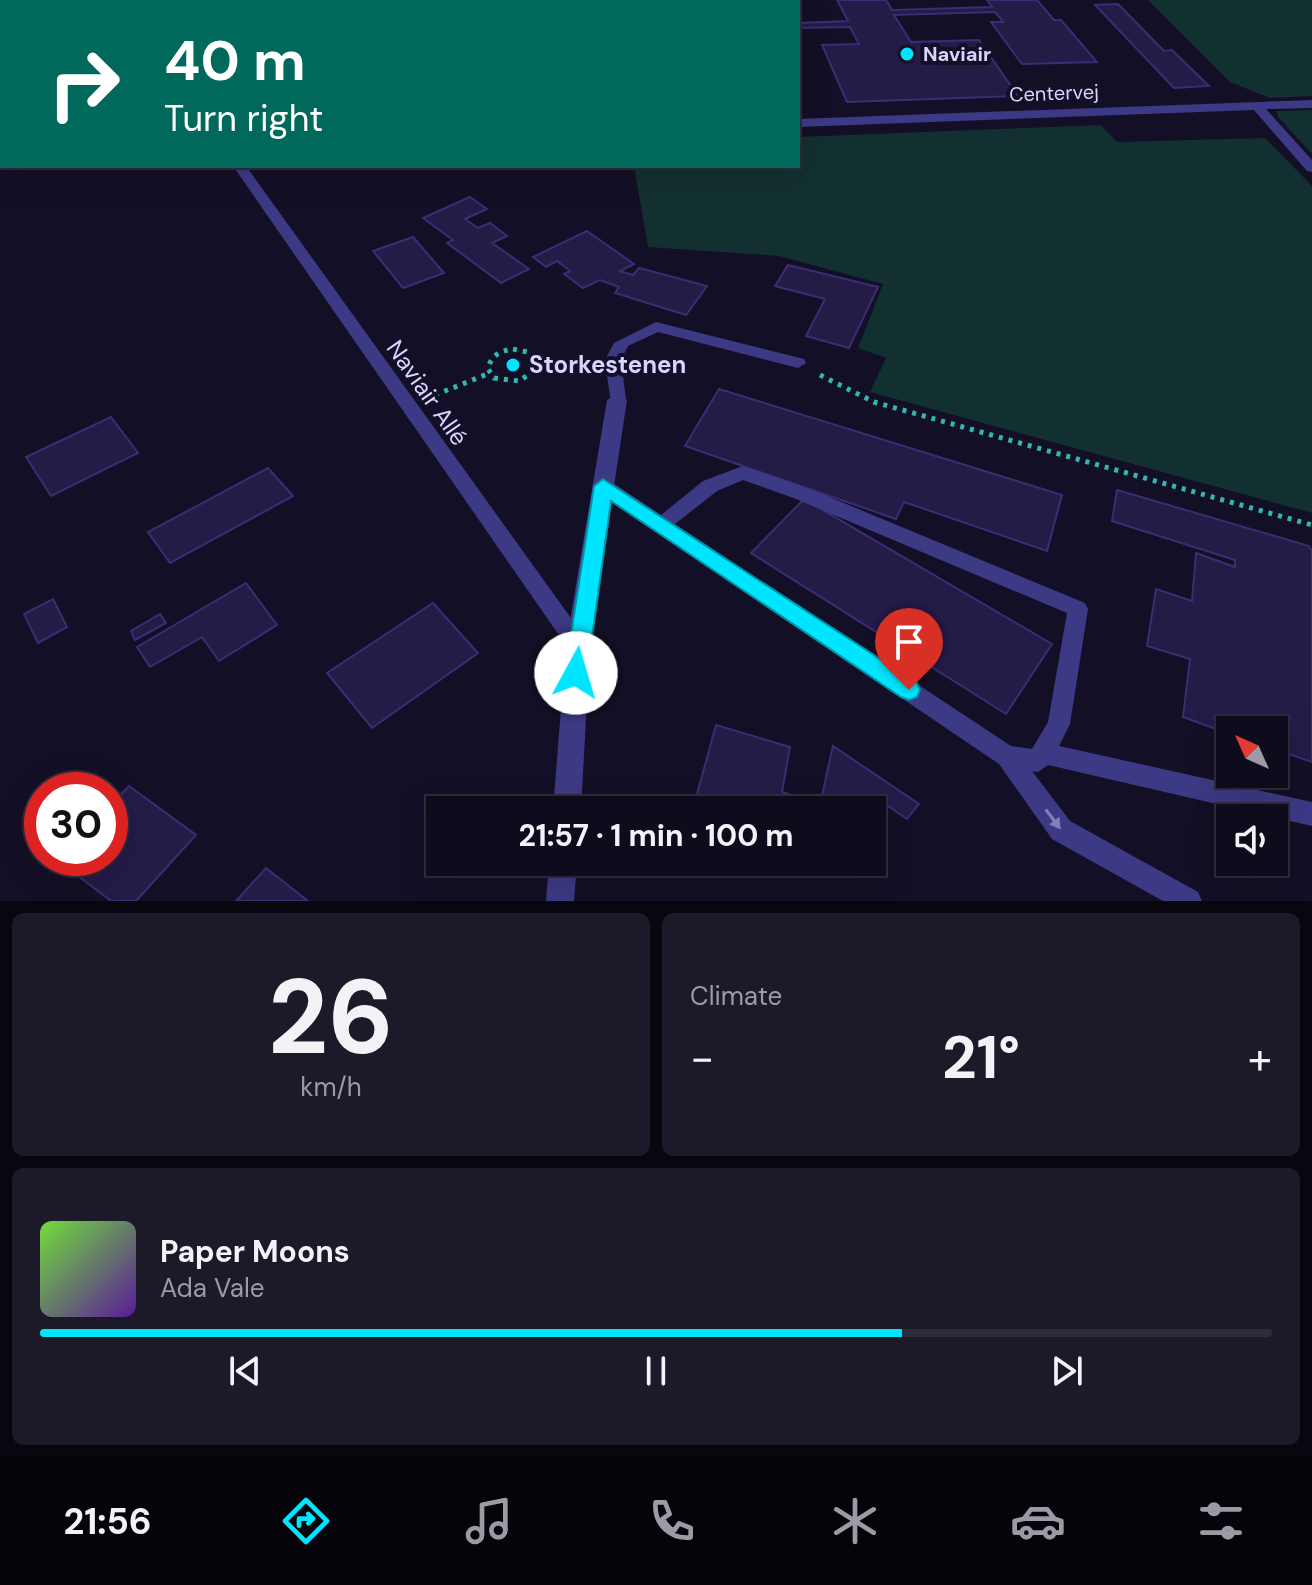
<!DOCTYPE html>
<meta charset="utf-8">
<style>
:root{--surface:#0e0b1c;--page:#1c1929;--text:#f1f3f6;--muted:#9b9ba3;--line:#2e2b3b;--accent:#00e5ff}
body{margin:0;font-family:"DM Sans",sans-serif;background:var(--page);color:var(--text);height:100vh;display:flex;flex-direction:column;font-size:30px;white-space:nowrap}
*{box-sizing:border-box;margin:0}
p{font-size:26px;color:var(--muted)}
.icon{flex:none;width:44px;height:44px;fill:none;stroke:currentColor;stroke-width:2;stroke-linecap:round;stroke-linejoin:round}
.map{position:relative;height:901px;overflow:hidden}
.sheet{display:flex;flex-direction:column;gap:12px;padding:12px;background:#08060f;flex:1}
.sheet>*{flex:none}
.hud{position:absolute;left:0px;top:0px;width:800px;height:168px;box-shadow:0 8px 32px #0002,0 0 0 2px var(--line);background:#00695c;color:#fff;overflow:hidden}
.needle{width:52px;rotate:315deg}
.fabs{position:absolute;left:1216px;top:716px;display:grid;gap:16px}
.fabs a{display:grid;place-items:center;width:72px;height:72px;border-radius:0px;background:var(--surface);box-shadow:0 8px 32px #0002,0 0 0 2px var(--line);font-size:40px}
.speed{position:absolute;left:24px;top:772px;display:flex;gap:16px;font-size:40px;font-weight:700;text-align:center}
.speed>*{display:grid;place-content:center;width:104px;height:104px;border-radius:50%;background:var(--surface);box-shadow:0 8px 32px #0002,0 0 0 2px var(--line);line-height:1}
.speed .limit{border:12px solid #d22;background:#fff;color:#111}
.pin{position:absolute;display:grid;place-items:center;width:68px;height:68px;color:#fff;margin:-82px -34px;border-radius:50% 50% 50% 0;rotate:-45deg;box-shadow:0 0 8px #0007}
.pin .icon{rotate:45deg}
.me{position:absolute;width:88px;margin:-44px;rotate:6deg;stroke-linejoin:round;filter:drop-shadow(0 0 6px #0008)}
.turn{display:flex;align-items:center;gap:28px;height:168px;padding:0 32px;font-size:36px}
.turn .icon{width:104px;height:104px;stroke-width:2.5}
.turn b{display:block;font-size:56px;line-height:68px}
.big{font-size:60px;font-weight:700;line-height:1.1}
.sheet .widget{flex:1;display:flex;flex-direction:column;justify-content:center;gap:12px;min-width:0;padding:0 28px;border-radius:12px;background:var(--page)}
.sheet .dial{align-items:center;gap:0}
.dial b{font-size:104px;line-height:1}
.song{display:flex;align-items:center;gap:24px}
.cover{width:96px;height:96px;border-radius:12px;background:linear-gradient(135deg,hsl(100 70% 55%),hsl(270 70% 35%))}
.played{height:8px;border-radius:4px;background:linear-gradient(90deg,var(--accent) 70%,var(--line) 70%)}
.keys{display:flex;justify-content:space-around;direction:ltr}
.heat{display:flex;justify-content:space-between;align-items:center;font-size:44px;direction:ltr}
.sheet .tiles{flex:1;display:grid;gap:12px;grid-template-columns:1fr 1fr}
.widget:last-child{grid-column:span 2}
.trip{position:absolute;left:426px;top:796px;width:460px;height:80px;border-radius:0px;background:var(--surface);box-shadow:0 8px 32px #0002,0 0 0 2px var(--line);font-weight:700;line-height:80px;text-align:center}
.dock{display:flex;height:128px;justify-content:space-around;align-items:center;background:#06040b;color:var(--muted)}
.dock .icon{width:56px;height:56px}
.dock .selected{color:var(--accent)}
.dock b{font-size:36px;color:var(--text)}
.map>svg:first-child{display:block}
.green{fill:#12302f}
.building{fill:#241b47;stroke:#3b2d73;stroke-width:2}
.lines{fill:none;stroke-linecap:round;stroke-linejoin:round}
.path{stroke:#2fb8b0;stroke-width:5;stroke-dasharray:4 6;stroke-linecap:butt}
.lane{fill:#3d3a85;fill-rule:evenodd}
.street{fill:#3d3a85;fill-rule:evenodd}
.oneway{fill:#837fbc}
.route{fill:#00e5ff;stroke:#0095a6;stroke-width:2}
.poi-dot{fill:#00e5ff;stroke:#130f26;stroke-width:3}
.labels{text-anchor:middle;stroke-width:8;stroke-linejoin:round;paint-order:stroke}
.far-poi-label{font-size:20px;font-weight:bold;fill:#d9d4ff;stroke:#130f26;text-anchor:start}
.far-street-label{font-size:20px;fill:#d9d4ff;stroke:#130f26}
.poi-label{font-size:24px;font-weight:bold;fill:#d9d4ff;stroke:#130f26;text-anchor:start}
.street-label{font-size:24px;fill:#d9d4ff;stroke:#130f26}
</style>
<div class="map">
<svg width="1312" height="901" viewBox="0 0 1312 901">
<rect width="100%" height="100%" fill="#130f26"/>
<!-- green -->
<g class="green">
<path d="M185,0H496L495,2Z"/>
<path d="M1148,0H1312V96L1270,98L1230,82Z"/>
<path d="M1312,110V154L1278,117L1277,111Z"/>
<path d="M1101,125L1117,142L1265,138L1312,186V513L870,392L886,358L858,348L883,284L779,256L648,247L634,166H798V137Z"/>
</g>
<!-- building -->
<g class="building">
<path d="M9,0L55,2H2V48L0,1Z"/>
<path d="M677,0H750L751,2H677Z"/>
<path d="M837,0H886L892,10L992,7L987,0H1037L1054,20H1061L1097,62L1022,64L991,22H1003L995,12L894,15L911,42L979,40L1018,96L847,102L822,45L859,44L850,27L798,28V23L848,21Z"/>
<path d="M1118,4L1164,51L1172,50L1209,86L1174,88L1095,5Z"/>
<path d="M470,197L487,209L465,219L478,228L490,223L507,236L492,243L529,269L501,283L447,243L453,240L423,218Z"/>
<path d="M587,231L634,264L620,271L633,275L639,268L707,286L686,315L615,293L619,287L600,280L583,288L564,274L570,271L557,261L546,267L533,257Z"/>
<path d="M413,237L444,273L403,288L373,251Z"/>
<path d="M788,265L878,287L849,348L806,336L825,299L775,286Z"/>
<path d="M719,389L1062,495L1047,551L904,502L896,519L685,446Z"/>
<path d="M111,417L138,453L51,496L26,457Z"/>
<path d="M268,468L293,496L170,563L148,532Z"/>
<path d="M1117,490L1309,546L1312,551V762L1274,749V730H1230V734L1183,717L1190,659L1147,646L1156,589L1192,601L1196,553L1235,567V560L1112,521Z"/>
<path d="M804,499L1052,644L1006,714L751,553Z"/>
<path d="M246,583L277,625L219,661L202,637L150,667L137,647Z"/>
<path d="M53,599L67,627L38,643L24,614Z"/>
<path d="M433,603L478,653L372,728L327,673Z"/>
<path d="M160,614L166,623L135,640L131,631Z"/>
<path d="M716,725L790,747L782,792L820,804L833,746L919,804L907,819L882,802L876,868L847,862H872V810H765L697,794Z"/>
<path d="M129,786L196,835L136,901H111L57,860L110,858V806Z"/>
<path d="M266,868L308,901H236Z"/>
</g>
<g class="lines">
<!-- path -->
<g class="path">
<path d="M513,349L532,353L538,363L537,369L519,381L494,378L488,369C491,355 500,351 513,349Z"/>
<path d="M820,375L874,402L1312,525"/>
<path d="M435,395L490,373"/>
</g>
<!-- lane -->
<g class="lane">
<rect x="145" y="0" width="10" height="2"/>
<rect x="577" y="0" width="10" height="2"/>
<path d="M1312,100V108L1266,109L1312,160V172L1307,171L1254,110L798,127V119Z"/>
<path d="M233,166H246L586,639L589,645L586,651L578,654L570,651Z"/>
<path d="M656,322L804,359L806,363L798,368L658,332L628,346L621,360L626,400L623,404H611L605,360L614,343Z"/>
<path d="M743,466L810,489L1085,603L1088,609L1070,724L1059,746L1312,802V826L1048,765L1038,772L1032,771L1070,821L1198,892L1202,901H1163L1052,839L999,764L596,491L594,486L596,481H610L661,515L703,481ZM743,480L796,499L1067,613L1048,722L1032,749L1011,746L675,524L717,491Z"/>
</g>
<!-- street -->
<g class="street">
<path d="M617,394L627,400L590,645L581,810H553L566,645L607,400Z"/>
<path d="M549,862H577L574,901H546Z"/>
</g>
</g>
<!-- one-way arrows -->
<defs><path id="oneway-solid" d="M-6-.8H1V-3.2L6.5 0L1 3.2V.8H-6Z" transform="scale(2)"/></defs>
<use class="oneway" href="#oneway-solid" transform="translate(1053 819) rotate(53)"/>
<!-- route -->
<path class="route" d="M603,479L917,683L920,690L917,697L909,700L901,697L611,501L587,673L584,679L576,682L568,679L565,673L594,486Z"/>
<!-- markers -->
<g class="poi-dot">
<circle cx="907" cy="54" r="8"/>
<circle cx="513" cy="365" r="8"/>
</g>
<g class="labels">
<!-- far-poi labels -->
<g class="far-poi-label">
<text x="923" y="61">Naviair</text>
</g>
<!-- far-street labels -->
<g class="far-street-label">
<text transform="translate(1054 93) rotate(-2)" y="7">Centervej</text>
</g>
<!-- poi labels -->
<g class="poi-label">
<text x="529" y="373">Storkestenen</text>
</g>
<!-- street labels -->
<g class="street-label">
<text transform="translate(427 393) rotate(55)" y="8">Naviair Allé</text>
</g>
</g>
</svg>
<div class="fabs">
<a><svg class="needle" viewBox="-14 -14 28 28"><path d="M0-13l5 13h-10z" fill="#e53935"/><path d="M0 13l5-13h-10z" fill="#9b9ba3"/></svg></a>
<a><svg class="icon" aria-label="sound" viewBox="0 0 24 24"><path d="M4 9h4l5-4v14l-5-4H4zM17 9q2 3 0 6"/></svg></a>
</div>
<div class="speed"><div class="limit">30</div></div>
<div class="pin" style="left:909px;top:690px;background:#d93025"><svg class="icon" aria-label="arrive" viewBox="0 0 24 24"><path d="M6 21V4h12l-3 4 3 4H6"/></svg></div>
<svg class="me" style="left:576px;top:673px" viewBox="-20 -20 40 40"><circle r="19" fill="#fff"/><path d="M0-13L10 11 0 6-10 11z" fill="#00e5ff"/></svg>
<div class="trip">21:57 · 1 min · 100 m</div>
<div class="hud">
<div class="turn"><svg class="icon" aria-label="right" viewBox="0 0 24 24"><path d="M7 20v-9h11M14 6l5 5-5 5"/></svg><div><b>40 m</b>Turn right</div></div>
</div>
</div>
<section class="sheet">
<div class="tiles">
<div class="widget dial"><b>26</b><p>km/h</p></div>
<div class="widget"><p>Climate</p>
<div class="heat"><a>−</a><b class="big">21°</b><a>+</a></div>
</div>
<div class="widget">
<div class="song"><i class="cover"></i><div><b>Paper Moons</b><p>Ada Vale</p></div></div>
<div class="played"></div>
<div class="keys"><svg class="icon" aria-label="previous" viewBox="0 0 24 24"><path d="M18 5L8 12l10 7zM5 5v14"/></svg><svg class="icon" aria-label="pause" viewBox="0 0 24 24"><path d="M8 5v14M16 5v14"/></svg><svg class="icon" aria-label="next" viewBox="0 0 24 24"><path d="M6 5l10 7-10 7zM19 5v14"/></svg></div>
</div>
</div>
</section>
<nav class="dock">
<b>21:56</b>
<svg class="icon selected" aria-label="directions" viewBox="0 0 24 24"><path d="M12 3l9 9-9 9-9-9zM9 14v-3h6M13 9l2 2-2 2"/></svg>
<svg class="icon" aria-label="music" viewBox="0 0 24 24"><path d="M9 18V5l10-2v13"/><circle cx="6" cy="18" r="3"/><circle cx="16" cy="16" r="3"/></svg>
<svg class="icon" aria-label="phone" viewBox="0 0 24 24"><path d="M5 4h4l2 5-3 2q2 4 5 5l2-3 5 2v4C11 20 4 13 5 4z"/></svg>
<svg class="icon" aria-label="climate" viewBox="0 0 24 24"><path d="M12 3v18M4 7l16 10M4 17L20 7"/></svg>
<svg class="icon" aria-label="car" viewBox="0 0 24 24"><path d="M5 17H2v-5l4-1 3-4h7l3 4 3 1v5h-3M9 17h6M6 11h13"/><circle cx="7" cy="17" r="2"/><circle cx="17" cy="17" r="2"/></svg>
<svg class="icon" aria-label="filters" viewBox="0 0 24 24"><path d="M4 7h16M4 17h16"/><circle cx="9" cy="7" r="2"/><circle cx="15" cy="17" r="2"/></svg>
</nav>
